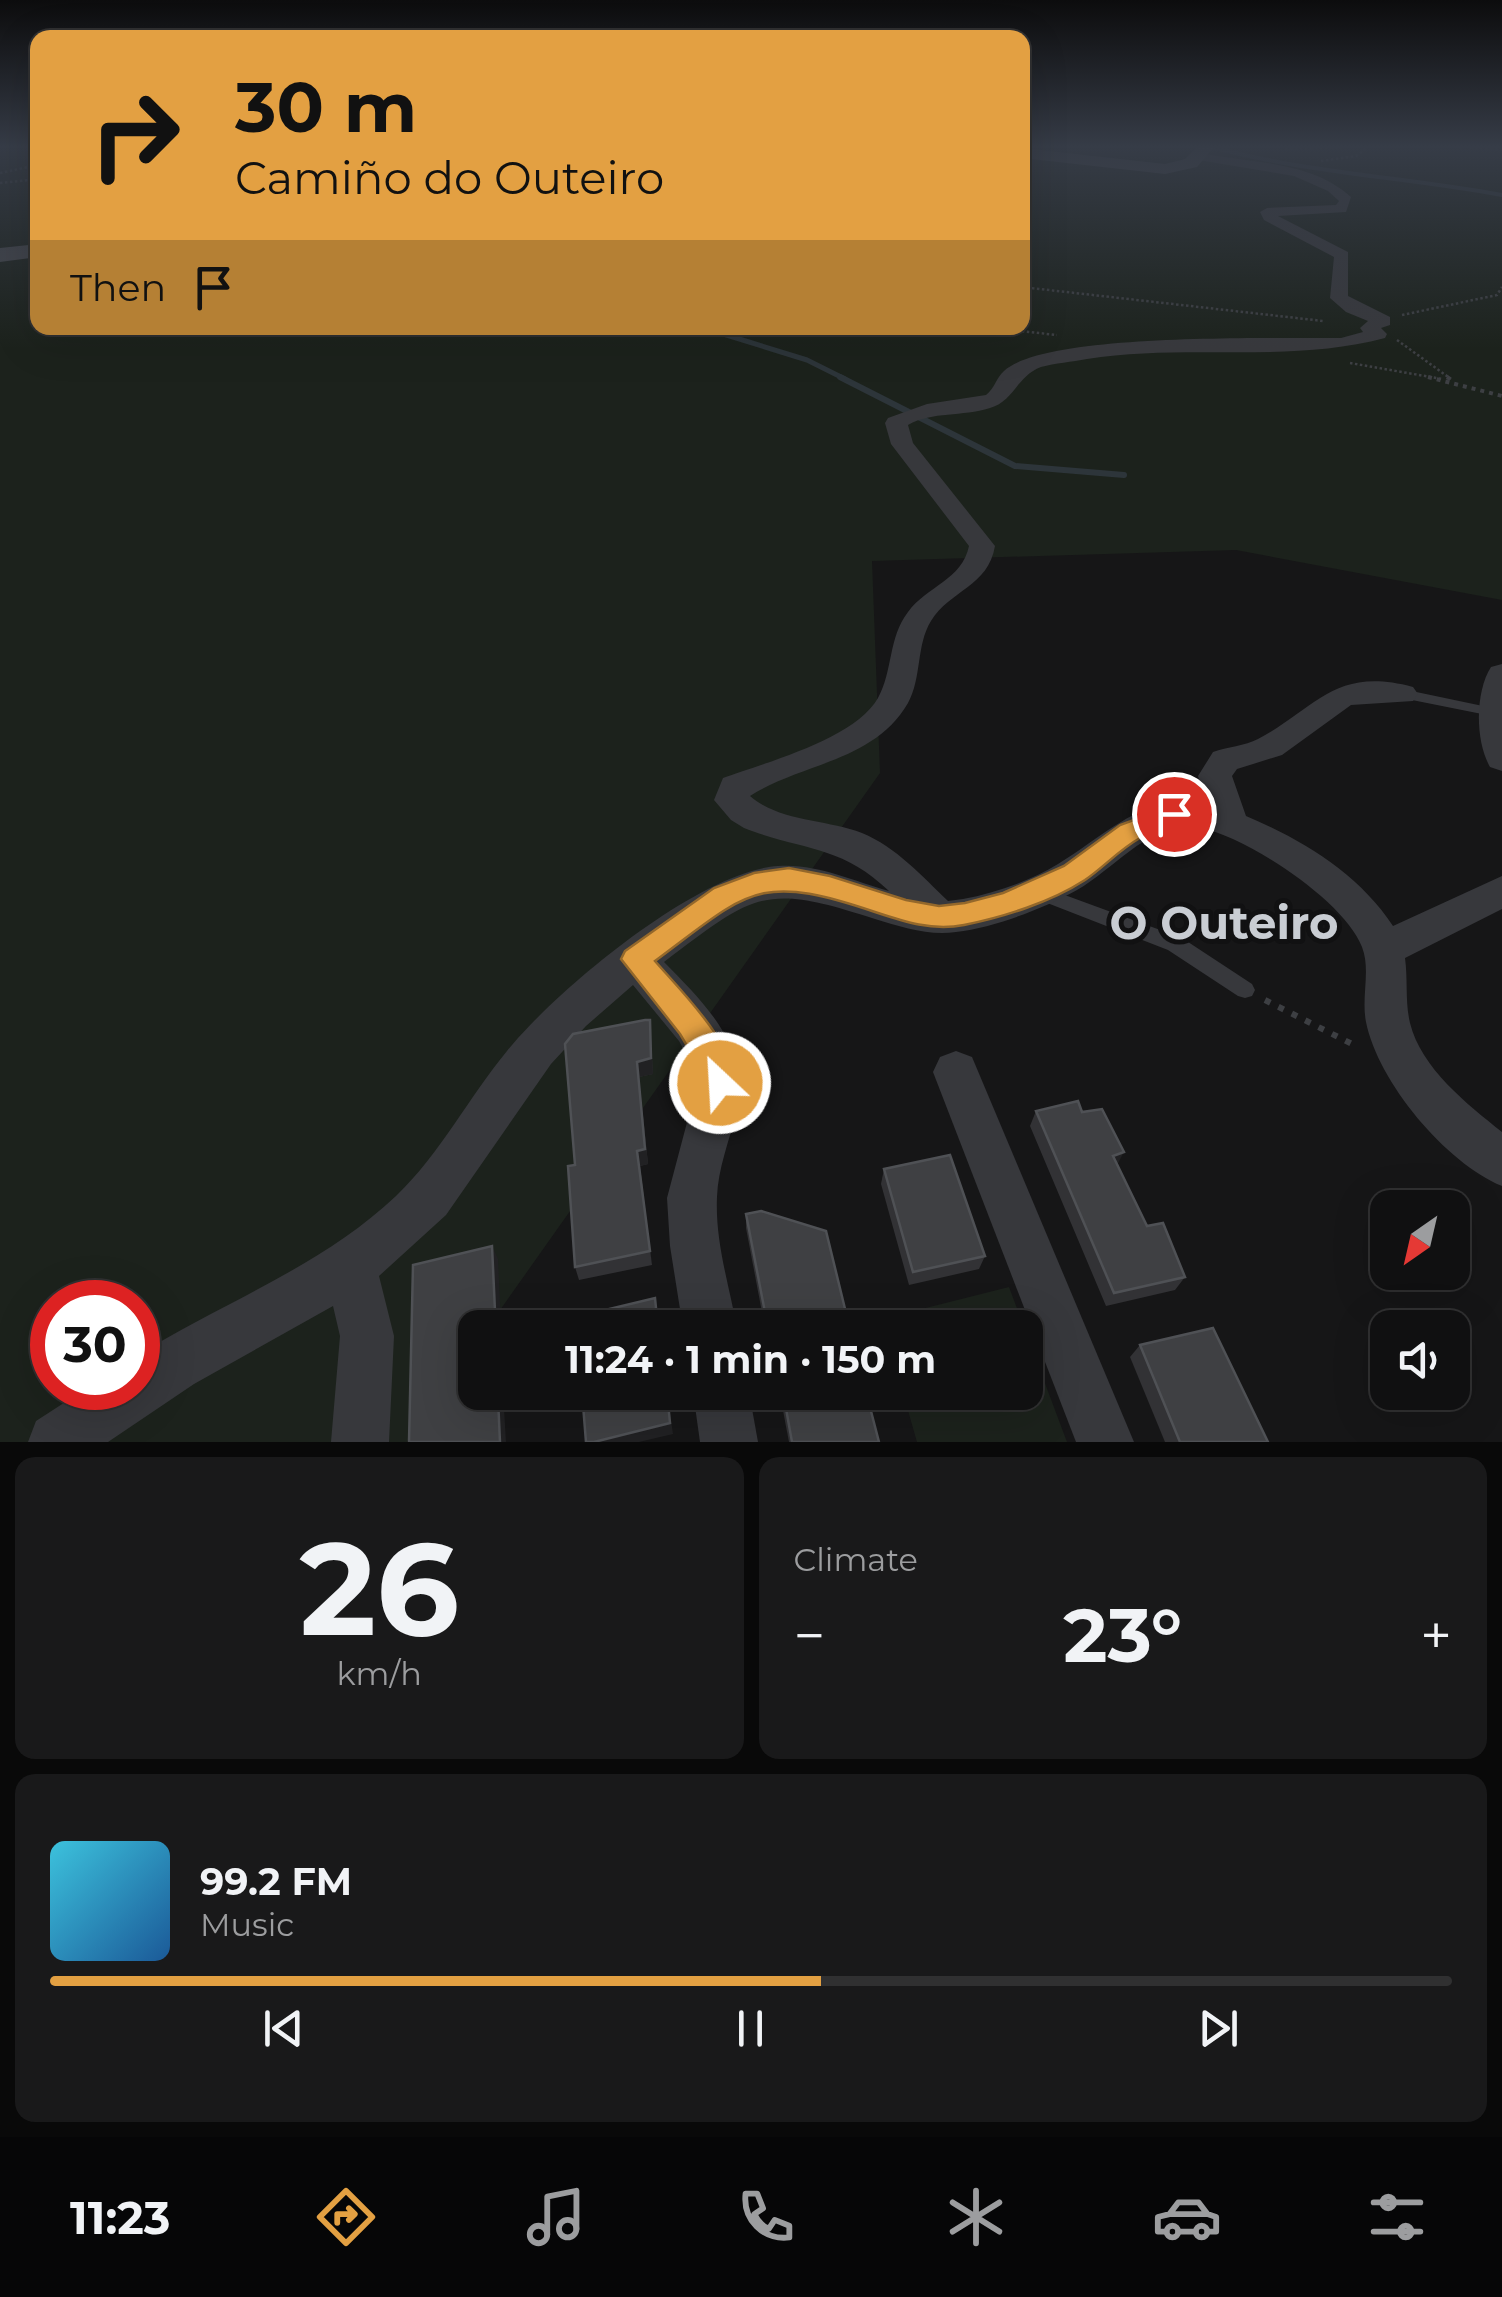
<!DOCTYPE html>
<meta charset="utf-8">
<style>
:root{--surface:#101011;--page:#19191a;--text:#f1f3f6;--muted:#9c9d9f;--line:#303031;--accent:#e3a042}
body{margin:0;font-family:Montserrat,sans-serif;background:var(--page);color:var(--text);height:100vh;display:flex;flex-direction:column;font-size:38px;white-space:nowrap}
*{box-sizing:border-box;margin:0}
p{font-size:32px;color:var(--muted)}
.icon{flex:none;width:55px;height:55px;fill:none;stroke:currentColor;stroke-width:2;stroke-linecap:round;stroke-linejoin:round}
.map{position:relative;height:1442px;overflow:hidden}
.drawer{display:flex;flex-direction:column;gap:15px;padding:15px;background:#090909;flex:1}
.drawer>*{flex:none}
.guide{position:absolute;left:30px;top:30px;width:1000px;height:305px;border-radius:20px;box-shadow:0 10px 40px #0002,0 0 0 2px var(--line);background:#e3a042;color:#111;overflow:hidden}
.needle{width:65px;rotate:214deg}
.buttons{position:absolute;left:1370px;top:1190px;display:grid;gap:20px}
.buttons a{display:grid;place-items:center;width:100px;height:100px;border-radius:20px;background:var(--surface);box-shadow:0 10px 40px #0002,0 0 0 2px var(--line);font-size:50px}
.speed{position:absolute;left:30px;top:1280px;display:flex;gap:20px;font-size:50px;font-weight:700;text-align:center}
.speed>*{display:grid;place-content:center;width:130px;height:130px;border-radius:50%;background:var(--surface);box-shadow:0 10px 40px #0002,0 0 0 2px var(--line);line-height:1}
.speed .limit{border:15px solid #d22;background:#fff;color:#111}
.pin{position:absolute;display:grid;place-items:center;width:85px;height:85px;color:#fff;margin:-42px;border:5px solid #fff;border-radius:50%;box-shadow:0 2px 10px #0007}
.me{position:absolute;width:110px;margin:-55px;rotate:335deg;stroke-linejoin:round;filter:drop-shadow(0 0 8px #0008)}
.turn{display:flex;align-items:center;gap:35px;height:210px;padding:0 40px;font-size:45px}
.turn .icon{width:130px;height:130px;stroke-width:2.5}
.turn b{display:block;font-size:70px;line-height:85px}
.then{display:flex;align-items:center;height:95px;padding:0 40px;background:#0003;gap:20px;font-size:38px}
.big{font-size:75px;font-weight:700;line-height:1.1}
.drawer .tile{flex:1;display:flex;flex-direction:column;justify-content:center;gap:15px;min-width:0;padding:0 35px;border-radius:20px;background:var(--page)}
.drawer .dial{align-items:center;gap:0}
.dial b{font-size:130px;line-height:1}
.song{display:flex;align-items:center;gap:30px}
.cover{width:120px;height:120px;border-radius:15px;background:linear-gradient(135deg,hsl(190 70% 55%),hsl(210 70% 35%))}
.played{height:10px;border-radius:5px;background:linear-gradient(90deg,var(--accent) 55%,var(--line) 55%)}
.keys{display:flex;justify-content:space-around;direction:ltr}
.heat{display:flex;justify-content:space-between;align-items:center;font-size:55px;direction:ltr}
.drawer .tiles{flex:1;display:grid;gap:15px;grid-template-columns:1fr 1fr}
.tile:last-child{grid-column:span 2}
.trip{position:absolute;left:458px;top:1310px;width:585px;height:100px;border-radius:20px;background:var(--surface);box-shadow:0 10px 40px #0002,0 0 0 2px var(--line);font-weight:700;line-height:100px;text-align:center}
.tab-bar{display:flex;height:160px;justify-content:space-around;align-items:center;background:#060607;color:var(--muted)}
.tab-bar .icon{width:70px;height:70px}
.tab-bar .selected{color:var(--accent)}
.tab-bar b{font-size:45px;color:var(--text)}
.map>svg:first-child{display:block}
.green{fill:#1c221c;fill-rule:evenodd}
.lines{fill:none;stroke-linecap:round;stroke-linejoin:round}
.stream-far2{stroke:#2d353a;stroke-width:4}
.stream-far1{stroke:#2d353a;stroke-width:5}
.stream{stroke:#2d353a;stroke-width:6}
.path-far2{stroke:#3d3f43;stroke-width:2.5;stroke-dasharray:2.5 2.5;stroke-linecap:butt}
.path-far1{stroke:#3d3f43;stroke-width:4;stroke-dasharray:4 5;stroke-linecap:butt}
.path{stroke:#3d3f43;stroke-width:6;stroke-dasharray:6 9;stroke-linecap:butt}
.lane{fill:#37383c;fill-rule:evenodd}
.street{fill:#37383c;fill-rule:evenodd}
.secondary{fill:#45474c;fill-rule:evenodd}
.wall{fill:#323235}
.shaded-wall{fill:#212123}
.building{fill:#3f4043;stroke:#4f5155;stroke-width:2.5}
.route{fill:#e3a042;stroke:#94682b;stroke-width:2.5}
.labels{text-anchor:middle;stroke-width:10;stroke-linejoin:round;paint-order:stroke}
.near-neighbourhood-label{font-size:45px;font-weight:bold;fill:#c9cdd3;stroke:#111112}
</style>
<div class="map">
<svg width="1502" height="1442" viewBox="0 0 1502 1442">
<rect width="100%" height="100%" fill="#161617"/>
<!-- green -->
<g class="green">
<path d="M0,147H37L38,328H1022L1023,147H1502V600L1236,550L872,561L880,773L488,1327L475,1328V1346L407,1442H0ZM52,1302H138V1388H52Z"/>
<path d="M1009,1287L1024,1327H885L882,1319Z"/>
<path d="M1025,1330L1067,1442H917L903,1393L1025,1392Z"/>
</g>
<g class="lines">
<!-- stream-far2 -->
<path class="stream-far2" d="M1212,147C1306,173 1406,177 1502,195"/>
<!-- stream-far1 -->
<path class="stream-far1" d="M720,333L807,360L845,379"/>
<!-- stream -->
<path class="stream" d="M840,377L1015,466L1124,475"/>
<!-- path-far2 -->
<g class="path-far2">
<path d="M1460,147L1502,150"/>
<path d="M1285,149L1351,147"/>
<path d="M1321,161L1356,156L1368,147"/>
<path d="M0,173L38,165"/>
<path d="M0,183L38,179"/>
<path d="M1022,287L1323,321"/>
<path d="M1402,315L1497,295L1502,287"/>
<path d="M992,328L1057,335"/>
<path d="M1397,340L1451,379"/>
<path d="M1350,363L1442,379"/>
</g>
<!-- path-far1 -->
<g class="path-far1">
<path d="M1428,377L1502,396"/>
<path d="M1447,377L1453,381"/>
</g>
<!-- path -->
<path class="path" d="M1265,1000L1358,1047"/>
<!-- lane -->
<g class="lane">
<path d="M1402,689L1502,710V718L1397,697L1395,694L1397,691Z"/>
<path d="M1043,887L1182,938L1252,984L1255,990L1252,996L1245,998L1238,996L1168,950L1037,899L1034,894L1037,889Z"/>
</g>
<!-- street -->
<g class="street">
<path d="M1196,152C1249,164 1309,159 1351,197L1346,212L1278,216L1348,252V296L1390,317V325L1381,328L1387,334L1385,338C1288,364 1185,343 1087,359C1072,362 1055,363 1041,367C1017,376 1014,401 990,408C962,417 933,411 908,425L913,443L995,546C988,587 950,590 931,621C916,645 922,678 908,703C874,762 801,763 750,796C780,822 826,819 862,833C896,847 922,876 948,901L963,899C996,893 1030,881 1058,864C1106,835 1146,791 1206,803L1198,776L1213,752C1227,747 1245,746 1258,739C1317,708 1334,666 1413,687L1418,694L1413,701L1351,705L1282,755L1237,769L1232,776L1246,816C1303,840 1359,874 1393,926L1502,876V909L1405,958C1408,980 1405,1002 1410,1023C1421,1068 1467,1104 1502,1132V1186C1446,1163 1378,1082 1366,1022C1361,997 1371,970 1362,947C1345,901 1247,837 1201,828C1151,819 1117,867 1077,890C1042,909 996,927 956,932C929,936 901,927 875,919C763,882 754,894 664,962C706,1005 752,1048 736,1114C729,1141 718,1169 717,1197C715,1241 729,1285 737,1328H683L670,1246L667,1198L694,1096L695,1070L679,1041L633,985L586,1026L551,1064L446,1215L379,1276L394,1336L389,1442H331L340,1336L333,1306L194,1384L108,1442H28L36,1421L87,1388H138V1355C224,1302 322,1266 396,1196C441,1153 468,1098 507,1051C557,989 699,871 778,866C816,863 853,881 889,891C840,844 802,851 744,828L731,820L714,800L723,778C764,763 855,739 878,698C893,671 888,638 908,612C927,586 962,580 969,546L891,444L885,423L888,418L927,404L986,395C995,388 996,378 1004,371C1046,332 1277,339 1341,338L1363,332L1360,328L1368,321L1346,312L1330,298L1334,257L1264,220L1260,212L1267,208L1336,205L1339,201L1328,191L1294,176L1192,159Z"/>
<path d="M1502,664V771L1490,767C1475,741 1475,692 1491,667Z"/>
<path d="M956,1051L972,1057L1134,1442H1076L933,1072L940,1057Z"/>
<path d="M693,1392H749L758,1442H700Z"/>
</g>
<!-- secondary -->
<g class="secondary">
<path d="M1197,147H1214L1197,167L1165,174L1022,158V148L1165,164L1185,159Z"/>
<path d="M38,244V257L0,262V248Z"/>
</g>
</g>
<!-- wall -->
<g class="wall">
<path d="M650,1020L653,1074L639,1077L648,1164L640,1166L652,1265L579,1280L575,1267V1165Z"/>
<path d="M1036,1111L1082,1112L1117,1165L1147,1226L1185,1277L1175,1290L1106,1306L1030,1126Z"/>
<path d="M884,1169L985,1256L979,1269L909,1285L881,1184Z"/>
<path d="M746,1214L845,1328H765L746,1228Z"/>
<path d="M1140,1345L1268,1442H1165L1130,1357Z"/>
<path d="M782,1392H866L879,1442H789L781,1400Z"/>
</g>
<!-- shaded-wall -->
<g class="shaded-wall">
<path d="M650,1020L653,1074L639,1077L648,1164L640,1166L652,1265L637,1151V1062Z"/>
<path d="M1124,1152L1116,1167L1113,1156Z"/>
<path d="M492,1246L498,1259L501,1323L484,1328H475V1392H481V1415L474,1404L473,1316Z"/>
<path d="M847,1317L845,1328H803Z"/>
<path d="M667,1392L673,1434L639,1442H594Z"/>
<path d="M498,1398L504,1409L506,1442H500Z"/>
</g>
<!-- building -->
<g class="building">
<path d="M645,1020H650L651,1058L637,1062L645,1149L637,1151L650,1251L575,1267L568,1166L575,1165L565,1044L573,1034Z"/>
<path d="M1078,1101L1082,1112L1102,1109L1124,1152L1113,1156L1147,1226L1163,1223L1185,1277L1114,1293L1036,1111Z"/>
<path d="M950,1155L985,1256L913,1272L884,1169Z"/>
<path d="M761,1211L826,1231L847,1317L803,1328H768L746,1214Z"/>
<path d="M492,1246L495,1311L473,1316L474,1404L498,1398L500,1442H409L413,1265Z"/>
<path d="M655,1298L658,1328H577L576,1317Z"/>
<path d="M1213,1328L1268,1442H1180L1140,1345Z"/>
<path d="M582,1392H667L670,1423L594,1442H586Z"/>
<path d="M783,1392H866L879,1442H792Z"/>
</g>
<!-- sky -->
<linearGradient id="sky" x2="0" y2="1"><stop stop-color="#0c0c0d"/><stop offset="0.42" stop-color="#363c47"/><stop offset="1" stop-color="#363c47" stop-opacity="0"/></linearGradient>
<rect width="1502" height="349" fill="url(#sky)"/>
<!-- route -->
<path class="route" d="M1174,805L1183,808L1186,814L1183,821C1169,826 1153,831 1140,838C1120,849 1104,867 1085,880C1051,902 1004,917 964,925C932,931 905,922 875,912C757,872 749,891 655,961C679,989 748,1056 731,1093L720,1098L709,1093L702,1071L680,1034L621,959L625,951L714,888L754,873L789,868L830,876L906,900L939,906L965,903L1003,893L1064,866L1120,825Z"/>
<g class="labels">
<!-- near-neighbourhood labels -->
<g class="near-neighbourhood-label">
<text x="1224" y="939">O Outeiro</text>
</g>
</g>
</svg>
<div class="buttons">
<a><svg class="needle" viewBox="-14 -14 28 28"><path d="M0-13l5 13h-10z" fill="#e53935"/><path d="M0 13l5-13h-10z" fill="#9c9d9f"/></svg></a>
<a><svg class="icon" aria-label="sound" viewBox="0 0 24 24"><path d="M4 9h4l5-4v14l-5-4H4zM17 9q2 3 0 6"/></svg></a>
</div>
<div class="speed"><div class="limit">30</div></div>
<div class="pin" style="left:1174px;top:814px;background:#d93025"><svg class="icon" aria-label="arrive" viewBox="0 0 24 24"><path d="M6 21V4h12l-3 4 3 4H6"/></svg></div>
<svg class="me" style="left:720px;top:1083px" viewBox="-20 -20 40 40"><circle r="17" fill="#e3a042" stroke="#fff" stroke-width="3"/><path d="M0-11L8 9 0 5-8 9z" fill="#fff"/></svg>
<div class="trip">11:24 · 1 min · 150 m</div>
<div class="guide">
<div class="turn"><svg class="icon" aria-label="right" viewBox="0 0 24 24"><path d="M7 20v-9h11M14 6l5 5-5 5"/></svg><div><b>30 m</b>Camiño do Outeiro</div></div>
<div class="then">Then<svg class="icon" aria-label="arrive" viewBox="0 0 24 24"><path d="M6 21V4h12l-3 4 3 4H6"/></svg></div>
</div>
</div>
<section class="drawer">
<div class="tiles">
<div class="tile dial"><b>26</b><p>km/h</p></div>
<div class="tile"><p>Climate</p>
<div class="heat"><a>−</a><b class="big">23°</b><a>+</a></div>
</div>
<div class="tile">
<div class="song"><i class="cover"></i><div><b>99.2 FM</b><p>Music</p></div></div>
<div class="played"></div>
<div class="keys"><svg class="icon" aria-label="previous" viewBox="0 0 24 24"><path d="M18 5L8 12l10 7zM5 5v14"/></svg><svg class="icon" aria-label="pause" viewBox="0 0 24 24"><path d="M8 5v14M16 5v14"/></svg><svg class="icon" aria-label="next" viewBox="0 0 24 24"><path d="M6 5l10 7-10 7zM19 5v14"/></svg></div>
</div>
</div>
</section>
<nav class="tab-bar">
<b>11:23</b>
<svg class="icon selected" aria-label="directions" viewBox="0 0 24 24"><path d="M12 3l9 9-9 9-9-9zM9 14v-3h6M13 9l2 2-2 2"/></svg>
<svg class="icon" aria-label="music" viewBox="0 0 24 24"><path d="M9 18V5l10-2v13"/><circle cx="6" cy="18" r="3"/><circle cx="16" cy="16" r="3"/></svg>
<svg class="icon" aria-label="phone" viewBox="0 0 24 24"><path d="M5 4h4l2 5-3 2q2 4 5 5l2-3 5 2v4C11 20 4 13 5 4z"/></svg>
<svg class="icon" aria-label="climate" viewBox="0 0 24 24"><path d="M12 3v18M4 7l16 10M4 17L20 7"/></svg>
<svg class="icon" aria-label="car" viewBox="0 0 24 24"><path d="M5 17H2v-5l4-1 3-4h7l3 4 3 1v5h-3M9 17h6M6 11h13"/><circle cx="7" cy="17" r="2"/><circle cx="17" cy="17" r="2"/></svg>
<svg class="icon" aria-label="filters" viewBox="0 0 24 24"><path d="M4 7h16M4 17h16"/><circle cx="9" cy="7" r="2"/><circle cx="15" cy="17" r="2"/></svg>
</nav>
